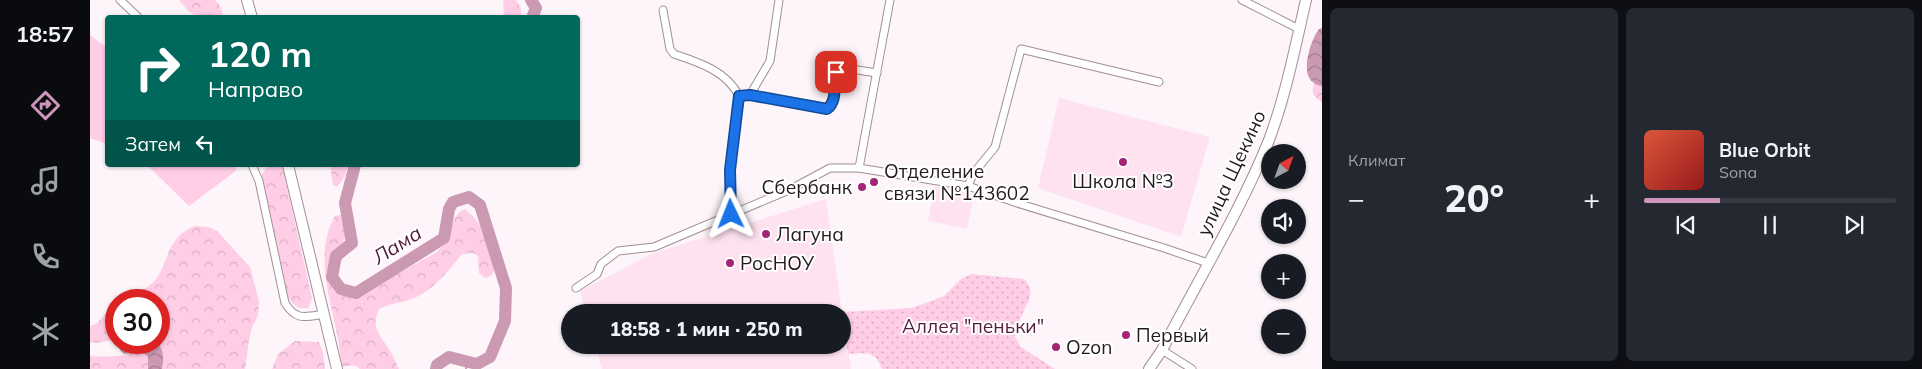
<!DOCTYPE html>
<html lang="ru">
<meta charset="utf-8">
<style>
:root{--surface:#171b24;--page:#242831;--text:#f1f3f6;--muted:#9ea1a6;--line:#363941;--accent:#ce96bc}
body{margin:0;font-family:Mulish,sans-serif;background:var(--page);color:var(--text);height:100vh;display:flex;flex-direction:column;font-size:19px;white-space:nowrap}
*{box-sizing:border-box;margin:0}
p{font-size:16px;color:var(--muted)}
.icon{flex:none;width:28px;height:28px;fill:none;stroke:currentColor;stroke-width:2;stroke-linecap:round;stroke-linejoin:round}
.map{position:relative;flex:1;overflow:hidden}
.side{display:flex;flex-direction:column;gap:8px;padding:8px;background:#0d0f14;width:600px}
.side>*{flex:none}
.guide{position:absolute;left:15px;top:15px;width:475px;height:152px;border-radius:5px;box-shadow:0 1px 4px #0004;background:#00695c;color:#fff;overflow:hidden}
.needle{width:32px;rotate:41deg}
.controls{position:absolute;left:1171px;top:144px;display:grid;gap:10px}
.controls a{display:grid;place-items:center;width:45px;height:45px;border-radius:50%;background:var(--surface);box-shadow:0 1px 4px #0004;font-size:25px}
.speed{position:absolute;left:15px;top:289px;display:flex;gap:10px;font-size:25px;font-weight:700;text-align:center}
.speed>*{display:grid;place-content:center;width:65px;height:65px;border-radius:50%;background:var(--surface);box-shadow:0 1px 4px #0004;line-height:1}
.speed .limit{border:8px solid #d22;background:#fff;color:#111}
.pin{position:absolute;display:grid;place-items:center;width:42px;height:42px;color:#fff;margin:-21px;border-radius:10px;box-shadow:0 2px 8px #0006}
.me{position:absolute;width:55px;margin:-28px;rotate:358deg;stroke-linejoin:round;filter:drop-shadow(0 0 4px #0008)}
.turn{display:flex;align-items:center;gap:18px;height:105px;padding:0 20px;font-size:22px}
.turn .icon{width:65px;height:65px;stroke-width:2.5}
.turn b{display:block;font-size:35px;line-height:42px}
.then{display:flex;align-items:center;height:48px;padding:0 20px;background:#0003;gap:10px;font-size:19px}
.big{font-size:38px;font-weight:800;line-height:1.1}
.side .widget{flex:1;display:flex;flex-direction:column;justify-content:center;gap:8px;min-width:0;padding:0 18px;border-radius:8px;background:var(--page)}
.song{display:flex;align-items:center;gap:15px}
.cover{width:60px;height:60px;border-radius:8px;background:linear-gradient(135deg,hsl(10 70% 55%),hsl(0 70% 35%))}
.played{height:5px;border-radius:2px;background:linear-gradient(90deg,var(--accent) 30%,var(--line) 30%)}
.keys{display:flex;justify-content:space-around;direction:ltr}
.heat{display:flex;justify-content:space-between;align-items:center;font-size:28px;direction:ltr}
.side .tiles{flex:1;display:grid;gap:8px;grid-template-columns:repeat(2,1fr)}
.trip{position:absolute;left:471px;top:304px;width:290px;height:50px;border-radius:25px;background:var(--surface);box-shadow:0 1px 4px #0004;font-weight:800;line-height:50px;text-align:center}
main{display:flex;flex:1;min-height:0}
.tabs{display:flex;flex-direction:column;width:90px;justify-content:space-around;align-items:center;background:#090b0e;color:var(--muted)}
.tabs .icon{width:35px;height:35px}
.tabs .current{color:var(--accent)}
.tabs b{font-size:22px;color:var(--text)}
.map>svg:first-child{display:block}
.built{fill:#ffe2f0}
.forest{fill:url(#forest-crowns)}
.park{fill:url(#park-dots)}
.garden{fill:#ffcde6}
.water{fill:url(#water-waves)}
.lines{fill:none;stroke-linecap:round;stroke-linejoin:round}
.stream{stroke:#cc99b3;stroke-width:2}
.river{stroke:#cc99b3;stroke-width:12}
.street-casing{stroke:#a28e98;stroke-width:9}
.secondary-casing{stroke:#a28e98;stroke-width:12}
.street{stroke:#fff;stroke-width:7}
.secondary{stroke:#fff;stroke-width:10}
.route-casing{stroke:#114b97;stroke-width:12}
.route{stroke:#1a73e8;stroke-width:9}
.poi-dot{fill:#a42576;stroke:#fff;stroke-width:2}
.labels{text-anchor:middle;stroke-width:4;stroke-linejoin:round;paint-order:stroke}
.poi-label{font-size:19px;fill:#221a1e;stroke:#fff;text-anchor:start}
.street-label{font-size:19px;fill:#221a1e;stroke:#fff}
.park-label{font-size:19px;fill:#581b40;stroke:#fff}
.water-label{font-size:20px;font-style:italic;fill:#51143a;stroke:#fff}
</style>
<main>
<nav class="tabs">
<b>18:57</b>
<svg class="icon current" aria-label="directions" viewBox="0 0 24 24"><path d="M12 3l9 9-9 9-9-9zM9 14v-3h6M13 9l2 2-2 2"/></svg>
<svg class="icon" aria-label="music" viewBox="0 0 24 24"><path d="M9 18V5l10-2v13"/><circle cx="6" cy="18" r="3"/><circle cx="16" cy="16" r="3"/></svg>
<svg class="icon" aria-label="phone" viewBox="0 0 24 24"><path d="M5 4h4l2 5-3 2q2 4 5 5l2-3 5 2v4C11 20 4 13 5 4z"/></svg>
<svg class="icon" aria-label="climate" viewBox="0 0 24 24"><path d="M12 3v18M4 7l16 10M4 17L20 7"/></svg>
</nav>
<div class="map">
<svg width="1232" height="369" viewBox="0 0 1232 369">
<defs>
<pattern id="forest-crowns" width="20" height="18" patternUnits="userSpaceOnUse" patternTransform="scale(1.25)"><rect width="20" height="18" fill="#ffcde6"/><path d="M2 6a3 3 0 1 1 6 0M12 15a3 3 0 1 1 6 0" fill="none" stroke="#daafc5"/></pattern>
<pattern id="park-dots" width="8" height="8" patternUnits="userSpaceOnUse" patternTransform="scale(1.25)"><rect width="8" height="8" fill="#ffcde6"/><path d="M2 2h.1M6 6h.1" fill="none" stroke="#daafc5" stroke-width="1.8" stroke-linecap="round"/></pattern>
<pattern id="water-waves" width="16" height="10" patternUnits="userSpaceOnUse" patternTransform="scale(1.25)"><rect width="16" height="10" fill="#cc99b3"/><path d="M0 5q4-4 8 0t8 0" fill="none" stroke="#a57c91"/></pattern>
</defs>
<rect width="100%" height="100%" fill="#fdf5f9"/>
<!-- built -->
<g class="built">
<path d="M969,98L1120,137L1091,237L948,188Z"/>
<path d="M845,186L884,194L877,229L838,221Z"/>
<path d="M736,199L752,312H496L490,291L561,254Z"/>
<path d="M752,313L761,369H512L505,345H752Z"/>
</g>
<!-- forest -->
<g class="forest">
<path d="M89,0H125L130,6L133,14L130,17C107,18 104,19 89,0Z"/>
<path d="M413,0H426L431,8V17H414Z"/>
<path d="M1224,83L1232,86V102C1223,97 1221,93 1224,83Z"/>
<path d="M178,165H192L222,298L219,307C209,311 203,305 198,297L172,175Z"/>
<path d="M240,165H258L255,176L247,187L243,185Z"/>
<path d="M375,209C396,226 399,243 405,268L402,275L396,278L389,273C387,257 393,251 372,254C357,272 343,292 319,300C309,303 298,304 289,309C280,329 291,335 300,351C304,357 306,363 309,369H270C264,364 261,365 254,367L251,364C249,315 219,263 245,216L251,215C275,237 218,265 251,291C258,297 264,296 273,293L347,252C349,249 353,246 355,243C362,233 362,212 375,209Z"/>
<path d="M105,226L119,227L127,231L160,267L169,302L168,316L162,327L159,341L155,369H72C74,360 74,350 68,343L69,300H31C39,294 52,291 59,286C80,270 73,238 105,226Z"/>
<path d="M26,303V339L8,343L0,342V326L6,324Z"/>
<path d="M205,341L229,342L233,353L235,369H182L188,354Z"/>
<path d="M46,352H53L58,357V369H0V356C15,357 32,357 46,352Z"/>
</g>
<!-- park -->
<path class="park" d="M881,274L934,279C947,292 938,300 932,315C929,322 927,330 925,337L931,347L965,369H792C785,350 776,353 758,354L752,312L822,308L854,296L871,279Z"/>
<!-- garden -->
<g class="garden">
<path d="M0,35L17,48V144L0,138Z"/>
<path d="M57,165H142L147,170L99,206Z"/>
</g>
<!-- water -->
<g class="water">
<path d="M1232,28V86C1229,85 1226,85 1224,83C1209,74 1221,39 1229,29Z"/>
<path d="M29,343H68C74,350 74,360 72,369H58V357L53,352L34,354L30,350Z"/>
</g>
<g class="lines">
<!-- stream -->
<path class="stream" d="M376,369L377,361"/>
<!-- river -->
<g class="river">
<path d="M441,0L446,8L442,18"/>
<path d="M265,165L255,203L262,243L246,256L242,277L251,289L266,293L354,238L359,209L363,202L379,197L390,205L416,288L415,321L400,357L387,364L359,357L347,365L346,369"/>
</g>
<defs>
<g id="street">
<path d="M30,0L49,18"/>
<path d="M1152,0L1209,29"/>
<path d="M573,10L580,49L584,54C608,62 637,71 649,96L640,169L641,214"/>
<path d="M660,95L680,61L689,0"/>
<path d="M649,96L660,95L737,109C750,100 739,81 749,69L755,68L787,73"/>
<path d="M162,165L169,181L195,303C206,321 215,317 234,314"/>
<path d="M769,168L800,0"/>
<path d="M878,186L883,174L905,147L931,49L1069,82"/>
<path d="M486,288L507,274L511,264L528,251L564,247L699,190L740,168H769L878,186L927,203L1074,248L1118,263"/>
<path d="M1072,350L1102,369"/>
</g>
<g id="secondary">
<path d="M157,0L162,18"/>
<path d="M198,165L247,369"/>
<path d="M1059,369L1072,350C1108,280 1150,212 1179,140C1196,95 1205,47 1216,0"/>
</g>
</defs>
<!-- street casing -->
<use href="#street" class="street-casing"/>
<!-- secondary casing -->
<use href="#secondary" class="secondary-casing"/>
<!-- street -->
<use href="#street" class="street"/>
<!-- secondary -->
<use href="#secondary" class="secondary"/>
</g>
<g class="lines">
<defs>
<path id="route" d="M641,214L640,170L649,96L660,95L737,109C748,101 743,84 746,72"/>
</defs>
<!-- route casing -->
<use href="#route" class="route-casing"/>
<!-- route -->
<use href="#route" class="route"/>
</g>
<!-- markers -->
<g class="poi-dot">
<circle cx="1033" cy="162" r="5"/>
<circle cx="784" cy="182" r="5"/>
<circle cx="772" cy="187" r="5"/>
<circle cx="676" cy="234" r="5"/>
<circle cx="640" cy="263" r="5"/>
<circle cx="1036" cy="335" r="5"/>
<circle cx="966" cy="347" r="5"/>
</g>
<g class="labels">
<!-- poi labels -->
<g class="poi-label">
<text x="794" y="178">Отделение<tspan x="794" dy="22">связи №143602</tspan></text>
<text x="1033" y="188" text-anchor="middle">Школа №3</text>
<text x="762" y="194" text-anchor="end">Сбербанк</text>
<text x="686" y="241">Лагуна</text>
<text x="650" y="270">РосНОУ</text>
<text x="1046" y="342">Первый</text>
<text x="976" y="354">Ozon</text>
</g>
<!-- street labels -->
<g class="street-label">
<text transform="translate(1141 173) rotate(-65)" y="7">улица Щекино</text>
</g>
<!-- park labels -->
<g class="park-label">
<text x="883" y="333">Аллея "пеньки"</text>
</g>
<!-- water labels -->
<g class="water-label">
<text transform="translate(307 245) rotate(-32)" y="7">Лама</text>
</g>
</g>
</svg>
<div class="controls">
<a><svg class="needle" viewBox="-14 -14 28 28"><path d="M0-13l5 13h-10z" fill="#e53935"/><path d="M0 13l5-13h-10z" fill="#9ea1a6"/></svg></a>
<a><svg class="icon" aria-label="sound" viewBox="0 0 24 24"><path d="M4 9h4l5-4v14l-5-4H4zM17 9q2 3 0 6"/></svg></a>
<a>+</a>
<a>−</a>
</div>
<div class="speed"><div class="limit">30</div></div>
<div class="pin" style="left:746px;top:72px;background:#d93025"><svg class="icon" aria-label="arrive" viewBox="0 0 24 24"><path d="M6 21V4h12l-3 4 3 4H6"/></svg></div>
<svg class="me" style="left:641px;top:214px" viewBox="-20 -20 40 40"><path d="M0-17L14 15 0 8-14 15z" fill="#1a73e8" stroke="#fff" stroke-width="4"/></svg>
<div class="trip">18:58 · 1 мин · 250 m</div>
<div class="guide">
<div class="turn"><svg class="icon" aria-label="right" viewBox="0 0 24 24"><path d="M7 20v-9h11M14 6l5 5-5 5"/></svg><div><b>120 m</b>Направо</div></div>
<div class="then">Затем<svg class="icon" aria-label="left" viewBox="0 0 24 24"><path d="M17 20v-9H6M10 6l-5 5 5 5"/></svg></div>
</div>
</div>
<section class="side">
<div class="tiles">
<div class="widget"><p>Климат</p>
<div class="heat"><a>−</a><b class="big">20°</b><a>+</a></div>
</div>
<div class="widget">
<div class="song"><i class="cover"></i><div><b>Blue Orbit</b><p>Sona</p></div></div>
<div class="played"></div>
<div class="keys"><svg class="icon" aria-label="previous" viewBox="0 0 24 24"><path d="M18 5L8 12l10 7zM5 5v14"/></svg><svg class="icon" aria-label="pause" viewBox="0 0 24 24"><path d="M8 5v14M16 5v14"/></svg><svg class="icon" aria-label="next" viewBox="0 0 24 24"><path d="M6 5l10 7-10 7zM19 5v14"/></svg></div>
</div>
</div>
</section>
</main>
